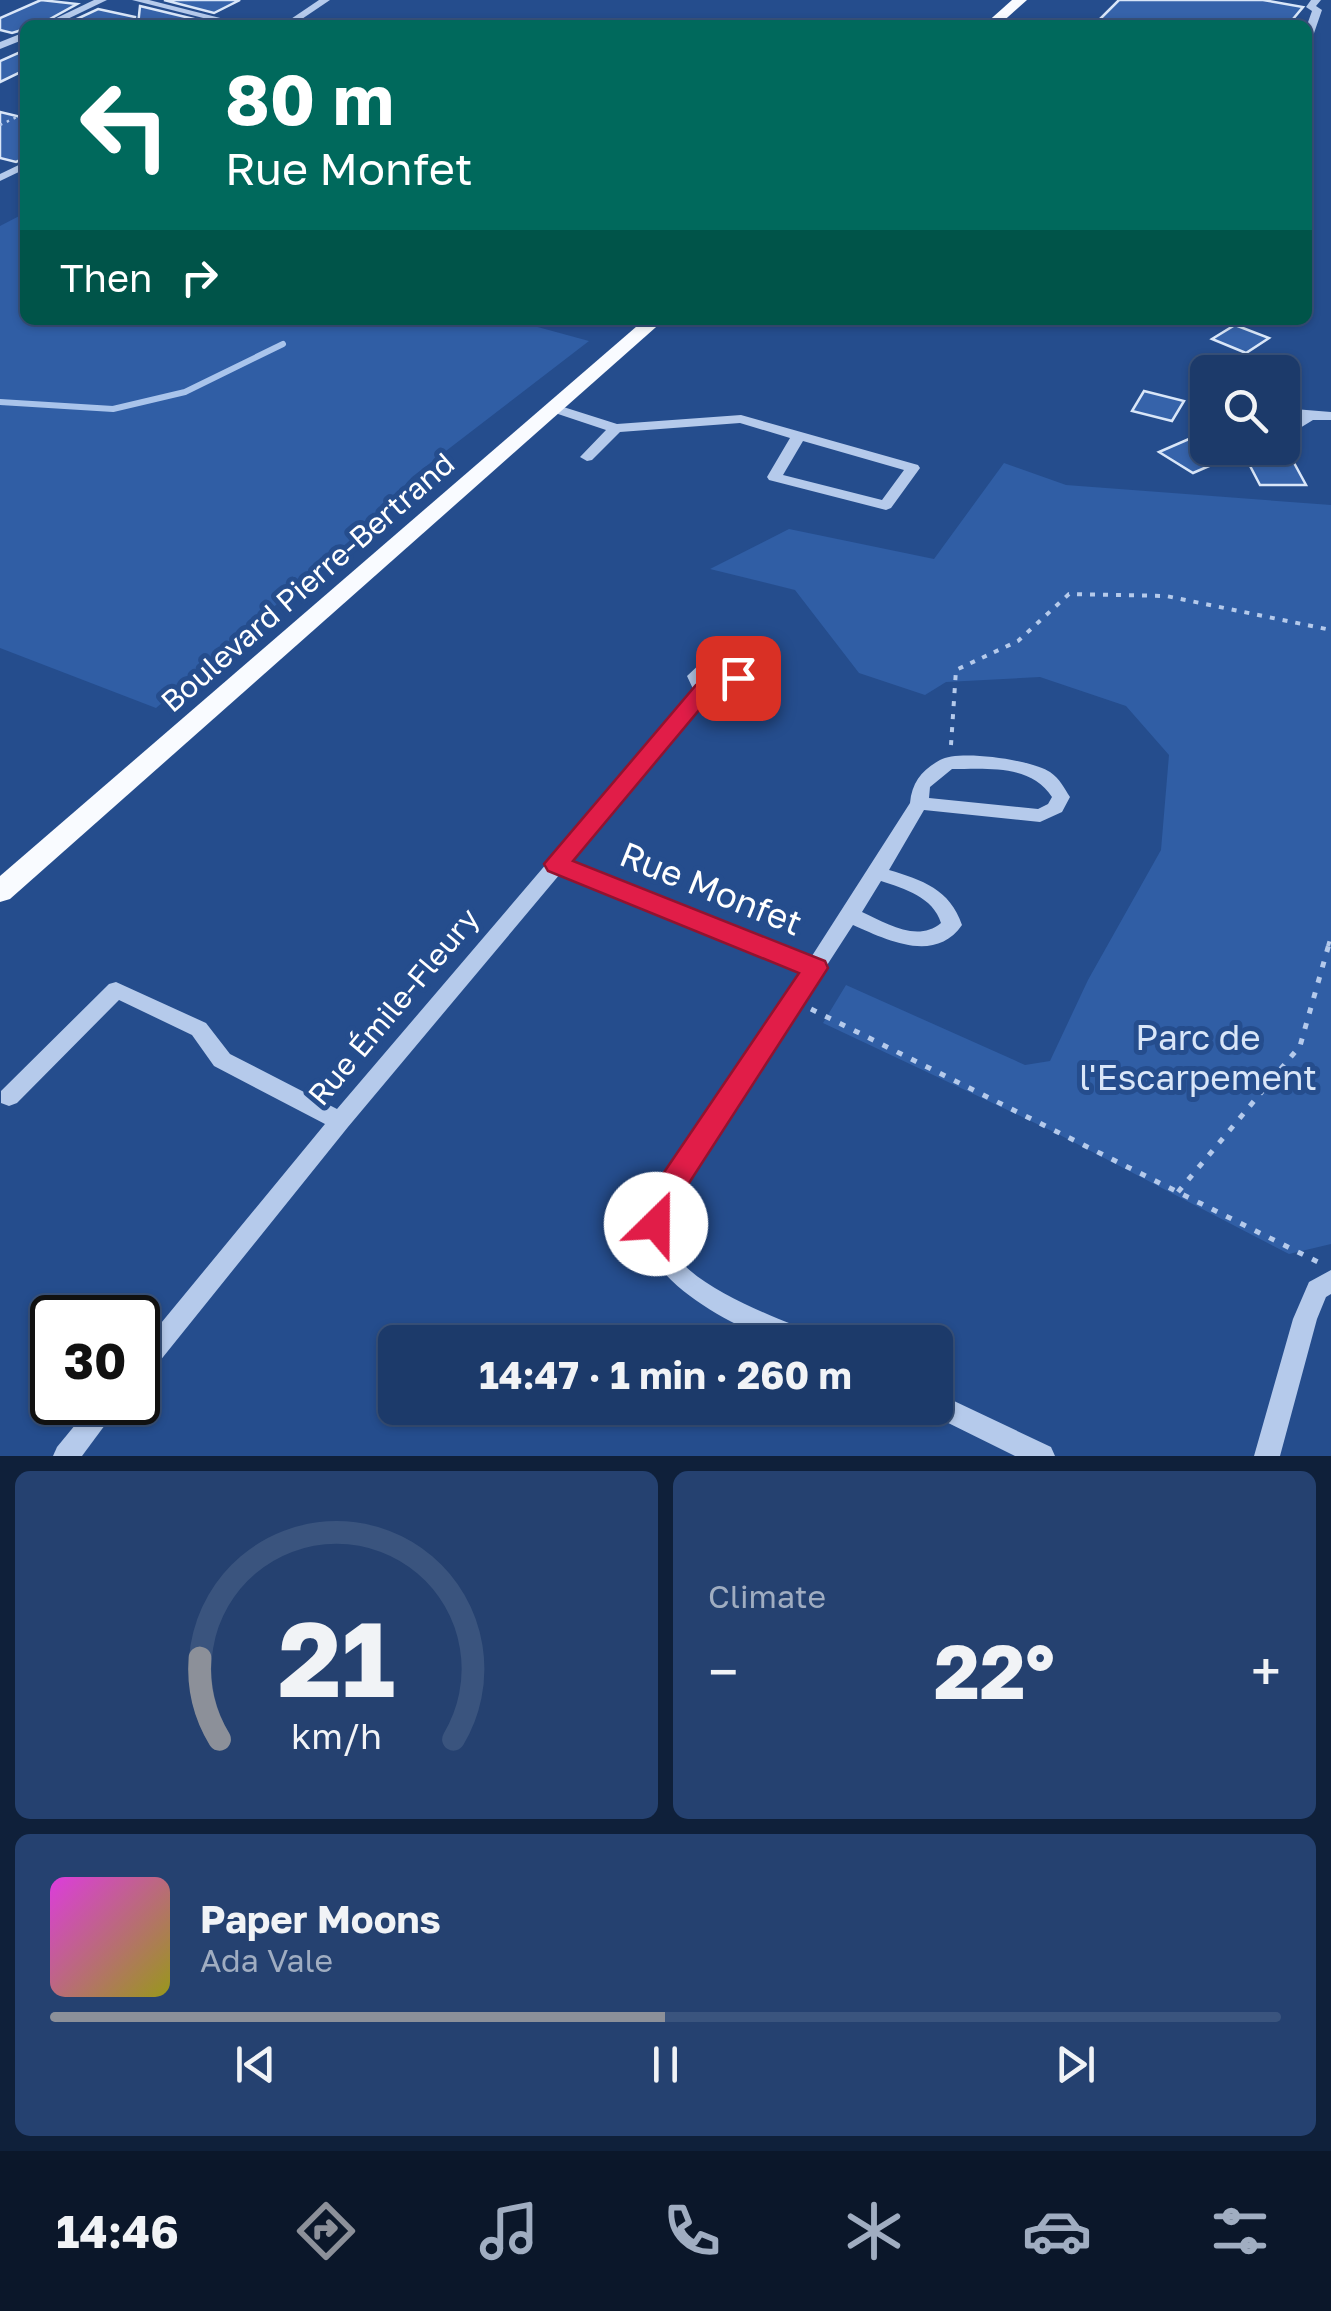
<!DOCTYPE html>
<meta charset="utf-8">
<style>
:root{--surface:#1c3a6a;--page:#254170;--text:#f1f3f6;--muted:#a0adc1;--line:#3a547e;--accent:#8c9099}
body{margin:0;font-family:"Golos Text",sans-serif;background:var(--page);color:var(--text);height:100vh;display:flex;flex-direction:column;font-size:38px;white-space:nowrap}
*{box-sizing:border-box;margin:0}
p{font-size:32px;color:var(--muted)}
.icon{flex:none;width:55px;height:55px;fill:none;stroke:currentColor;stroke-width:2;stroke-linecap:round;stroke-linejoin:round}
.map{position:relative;height:1456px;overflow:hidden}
.drawer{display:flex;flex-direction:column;gap:15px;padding:15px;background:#0f203a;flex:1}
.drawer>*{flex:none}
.hud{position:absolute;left:20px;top:20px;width:1292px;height:305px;border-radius:15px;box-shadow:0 2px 8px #0004,0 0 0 2px var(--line);background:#00695c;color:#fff;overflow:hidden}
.controls{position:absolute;left:1190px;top:355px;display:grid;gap:20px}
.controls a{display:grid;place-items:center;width:110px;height:110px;border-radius:15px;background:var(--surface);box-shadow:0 2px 8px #0004,0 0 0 2px var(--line);font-size:50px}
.speed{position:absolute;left:30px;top:1295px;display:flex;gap:20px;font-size:50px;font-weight:700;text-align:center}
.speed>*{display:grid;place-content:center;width:130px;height:130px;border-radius:50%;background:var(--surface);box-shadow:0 2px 8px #0004,0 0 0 2px var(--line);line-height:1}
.speed .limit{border:5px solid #111;border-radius:15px;background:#fff;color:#111}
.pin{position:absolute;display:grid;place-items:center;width:85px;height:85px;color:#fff;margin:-42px;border-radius:20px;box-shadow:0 5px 15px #0006}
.me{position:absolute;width:110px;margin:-55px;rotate:23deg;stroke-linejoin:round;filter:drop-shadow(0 0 8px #0008)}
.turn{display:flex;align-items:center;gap:35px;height:210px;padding:0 40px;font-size:45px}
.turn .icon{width:130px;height:130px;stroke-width:2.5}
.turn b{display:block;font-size:70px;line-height:85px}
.then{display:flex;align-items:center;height:95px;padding:0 40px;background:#0003;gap:20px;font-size:38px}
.big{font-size:75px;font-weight:700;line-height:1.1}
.drawer .card{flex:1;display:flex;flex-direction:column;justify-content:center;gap:15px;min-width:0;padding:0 35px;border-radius:15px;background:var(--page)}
.drawer .dial{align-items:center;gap:0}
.dial svg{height:260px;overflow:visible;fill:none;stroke:var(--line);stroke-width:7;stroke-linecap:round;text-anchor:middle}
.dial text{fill:var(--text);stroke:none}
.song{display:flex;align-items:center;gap:30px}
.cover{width:120px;height:120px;border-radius:15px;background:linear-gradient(135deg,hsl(300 70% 55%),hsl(60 70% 35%))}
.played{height:10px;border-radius:5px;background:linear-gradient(90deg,var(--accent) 50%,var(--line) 50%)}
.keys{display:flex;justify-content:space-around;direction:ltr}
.heat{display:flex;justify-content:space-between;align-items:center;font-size:55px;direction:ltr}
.drawer .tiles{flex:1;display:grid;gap:15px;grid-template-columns:1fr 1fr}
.card:last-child{grid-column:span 2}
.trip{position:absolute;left:378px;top:1325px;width:575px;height:100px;border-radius:15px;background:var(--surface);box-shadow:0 2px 8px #0004,0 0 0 2px var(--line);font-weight:700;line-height:100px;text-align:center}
.tab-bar{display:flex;height:160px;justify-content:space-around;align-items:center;background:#0b172a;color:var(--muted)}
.tab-bar .icon{width:70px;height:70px}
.tab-bar .on{color:var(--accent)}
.tab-bar b{font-size:45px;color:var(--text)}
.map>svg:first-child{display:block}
.green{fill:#305ea5}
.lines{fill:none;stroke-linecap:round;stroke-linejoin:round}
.stream{stroke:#a9c4eb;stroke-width:6}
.building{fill:#3663aa;stroke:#d9e6f8;stroke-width:2.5}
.path-far2{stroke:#b5caeb;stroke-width:2.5;stroke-dasharray:2.5 5;stroke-linecap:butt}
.path-far1{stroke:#b5caeb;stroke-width:4;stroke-dasharray:5 8;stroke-linecap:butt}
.path{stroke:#b5caeb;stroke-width:5;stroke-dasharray:6 10;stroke-linecap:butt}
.minor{fill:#b5caeb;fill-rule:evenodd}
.major{fill:#f9fbff;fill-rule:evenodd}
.route{fill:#e11d48;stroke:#92132f;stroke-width:2.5}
.labels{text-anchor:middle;stroke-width:10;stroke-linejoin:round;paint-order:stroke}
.street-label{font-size:30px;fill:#fff;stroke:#254d8d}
.near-street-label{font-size:35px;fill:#fff;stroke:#254d8d}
.near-park-label{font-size:35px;fill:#d9e6f8;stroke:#254d8d}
</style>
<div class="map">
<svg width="1331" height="1456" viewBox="0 0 1331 1456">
<rect width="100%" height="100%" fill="#254d8d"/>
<!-- green -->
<g class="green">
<path d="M25,213V320H512L589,341L412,477L375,520L156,708L0,648V226Z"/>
<path d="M1004,463L1066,485L1331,505V1244L1289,1254L1056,1133L823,1023L846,985L1025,1065L1050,1061L1088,980L1161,850L1169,755L1126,706L1040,677L946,682L925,695L859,673L795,590L710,569L789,529L934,559Z"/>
</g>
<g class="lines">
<!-- stream -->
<path class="stream" d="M0,402L113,409L185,392L283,344"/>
</g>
<!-- building -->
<g class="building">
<path d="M41,0L77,4L39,25H25V29L12,33L0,30V18Z"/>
<path d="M164,0H240L214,13Z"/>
<path d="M1119,0H1263L1303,7L1288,25H1135L1100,19Z"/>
<path d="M140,6L198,20L189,25H138Z"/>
<path d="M98,9L135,17L134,25H64Z"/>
<path d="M25,50V70L0,82V61Z"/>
<path d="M0,112L25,118V158L16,162L0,158Z"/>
<path d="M1235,325L1269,338L1246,353L1212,339Z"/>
<path d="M1144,391L1184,401L1172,421L1132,411Z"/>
<path d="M1189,439L1223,460L1193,473L1159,452Z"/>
<path d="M1293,461L1306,485H1260L1248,462Z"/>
</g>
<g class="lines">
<!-- path-far2 -->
<path class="path-far2" d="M0,125L25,113"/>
<!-- path-far1 -->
<g class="path-far1">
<path d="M951,745L956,670L1018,641L1069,594L1166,596L1331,630"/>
<path d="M1328,946L1331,936"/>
</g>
<!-- path -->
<g class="path">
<path d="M811,1009L1322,1264"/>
<path d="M1178,1192L1300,1046L1329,944"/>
</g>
<!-- minor -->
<g class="minor">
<path d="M94,0H107L55,25H42Z"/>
<path d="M132,0H149L248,25H231Z"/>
<path d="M319,0H330L293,25H282Z"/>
<path d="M1311,0H1321L1316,6L1322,10L1313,36L1308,39L1307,25L1312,11L1306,7Z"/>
<path d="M25,32V39L0,49V42Z"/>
<path d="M25,162V169L0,181V174Z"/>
<path d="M554,404L617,424L741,415L918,465L920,468L891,508L886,510L769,480L767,477L790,438L740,423L620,432L592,460L587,461L580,457L606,430L549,411L547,408ZM803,441L904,470L882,500L783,475Z"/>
<path d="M1282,408L1331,412V420H1313L1282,439V428L1297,418L1282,416Z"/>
<path d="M709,660L740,667L746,678L741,690L716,697L709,695L569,863L810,959L910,803C912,782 922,770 940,760C959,749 1032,760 1050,772C1060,779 1064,788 1070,797L1062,812L1040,822L924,810L889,870C922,880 950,889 962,925C935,964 887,940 853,925L675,1200C671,1212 666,1225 668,1238C676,1283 778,1318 816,1334L819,1342C807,1342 792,1345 780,1342C738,1330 657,1286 646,1242C641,1225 650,1204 657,1189L801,972L560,874L348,1127L147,1377L138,1380V1351L325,1124L214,1066L192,1035L119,1000L17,1103L9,1106L1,1103V1091L109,984L116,982L206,1023L230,1054L337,1109L694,691L687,676L703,661ZM712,671L728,675V683L716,686L706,684L704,677ZM952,769C986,769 1031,764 1052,797L1048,804L1038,809L929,798L930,787ZM881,881C905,889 933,897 941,923C917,943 886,923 862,912Z"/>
<path d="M1331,1270V1294L1326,1297L1317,1319L1280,1456H1254L1293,1319L1309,1282Z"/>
<path d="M935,1392L1051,1447L1055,1456H1015L926,1412L924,1408H935Z"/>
<path d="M94,1402H122L82,1456H53L57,1447Z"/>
</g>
<!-- major -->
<g class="major">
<path d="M1012,0H1027L999,25H984Z"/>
<path d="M644,320H664L10,899L0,902V876Z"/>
</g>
</g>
<!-- route -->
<path class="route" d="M738,671L749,678L736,695L710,697L573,861L825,961L828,968L678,1200L667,1233L656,1237L646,1233L642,1224L654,1187L799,973L548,871L544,864L696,685L722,683L730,673Z"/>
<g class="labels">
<!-- street labels -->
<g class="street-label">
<text transform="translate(308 583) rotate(-41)" y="10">Boulevard Pierre-Bertrand</text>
<text transform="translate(394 1007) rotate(-50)" y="10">Rue Émile-Fleury</text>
</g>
<!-- near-street labels -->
<g class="near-street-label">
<text transform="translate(711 889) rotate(22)" y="12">Rue Monfet</text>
</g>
<!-- near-park labels -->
<g class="near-park-label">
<text x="1198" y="1050">Parc de<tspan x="1198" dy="40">l'Escarpement</tspan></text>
</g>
</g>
</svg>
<div class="controls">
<a><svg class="icon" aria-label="search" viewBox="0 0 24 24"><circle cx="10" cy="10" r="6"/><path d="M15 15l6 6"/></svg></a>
</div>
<div class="speed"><div class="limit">30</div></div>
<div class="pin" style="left:738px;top:678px;background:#d93025"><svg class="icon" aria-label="arrive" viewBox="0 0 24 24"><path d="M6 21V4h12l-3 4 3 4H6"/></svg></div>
<svg class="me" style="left:656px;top:1224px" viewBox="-20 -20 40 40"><circle r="19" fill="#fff"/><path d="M0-13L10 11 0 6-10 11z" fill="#e11d48"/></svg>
<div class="trip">14:47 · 1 min · 260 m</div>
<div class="hud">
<div class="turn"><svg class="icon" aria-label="left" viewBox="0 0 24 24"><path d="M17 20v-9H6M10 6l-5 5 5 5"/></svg><div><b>80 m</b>Rue Monfet</div></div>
<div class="then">Then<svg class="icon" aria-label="right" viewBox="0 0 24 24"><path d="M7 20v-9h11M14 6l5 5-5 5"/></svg></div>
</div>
</div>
<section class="drawer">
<div class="tiles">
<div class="card dial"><svg viewBox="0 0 100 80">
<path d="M14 69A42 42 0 1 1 86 69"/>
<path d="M14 69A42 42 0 0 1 8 44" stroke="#8c9099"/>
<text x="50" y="56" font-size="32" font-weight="700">21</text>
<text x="50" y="72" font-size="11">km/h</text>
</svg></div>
<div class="card"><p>Climate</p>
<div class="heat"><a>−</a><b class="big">22°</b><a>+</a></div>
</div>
<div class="card">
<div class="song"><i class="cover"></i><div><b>Paper Moons</b><p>Ada Vale</p></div></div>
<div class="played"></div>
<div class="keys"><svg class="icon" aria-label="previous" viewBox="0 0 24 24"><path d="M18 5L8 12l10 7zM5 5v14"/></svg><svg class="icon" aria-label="pause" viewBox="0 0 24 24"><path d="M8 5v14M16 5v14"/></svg><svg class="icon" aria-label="next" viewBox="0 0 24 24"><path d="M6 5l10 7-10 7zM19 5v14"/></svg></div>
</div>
</div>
</section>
<nav class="tab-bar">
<b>14:46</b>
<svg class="icon on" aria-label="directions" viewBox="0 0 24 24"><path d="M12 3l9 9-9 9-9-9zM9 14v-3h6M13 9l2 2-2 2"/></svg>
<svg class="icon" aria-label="music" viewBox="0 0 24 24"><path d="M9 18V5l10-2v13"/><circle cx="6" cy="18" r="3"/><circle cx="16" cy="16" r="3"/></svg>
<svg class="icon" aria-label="phone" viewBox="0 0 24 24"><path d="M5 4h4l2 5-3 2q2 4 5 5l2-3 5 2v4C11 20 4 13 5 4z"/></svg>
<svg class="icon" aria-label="climate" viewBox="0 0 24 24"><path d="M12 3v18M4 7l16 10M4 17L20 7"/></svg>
<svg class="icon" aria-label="car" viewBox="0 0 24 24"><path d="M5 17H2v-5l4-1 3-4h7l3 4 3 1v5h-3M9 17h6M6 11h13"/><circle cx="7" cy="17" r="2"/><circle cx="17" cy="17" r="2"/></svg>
<svg class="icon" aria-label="filters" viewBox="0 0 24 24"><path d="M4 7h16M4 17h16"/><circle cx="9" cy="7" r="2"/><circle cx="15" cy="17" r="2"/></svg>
</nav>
